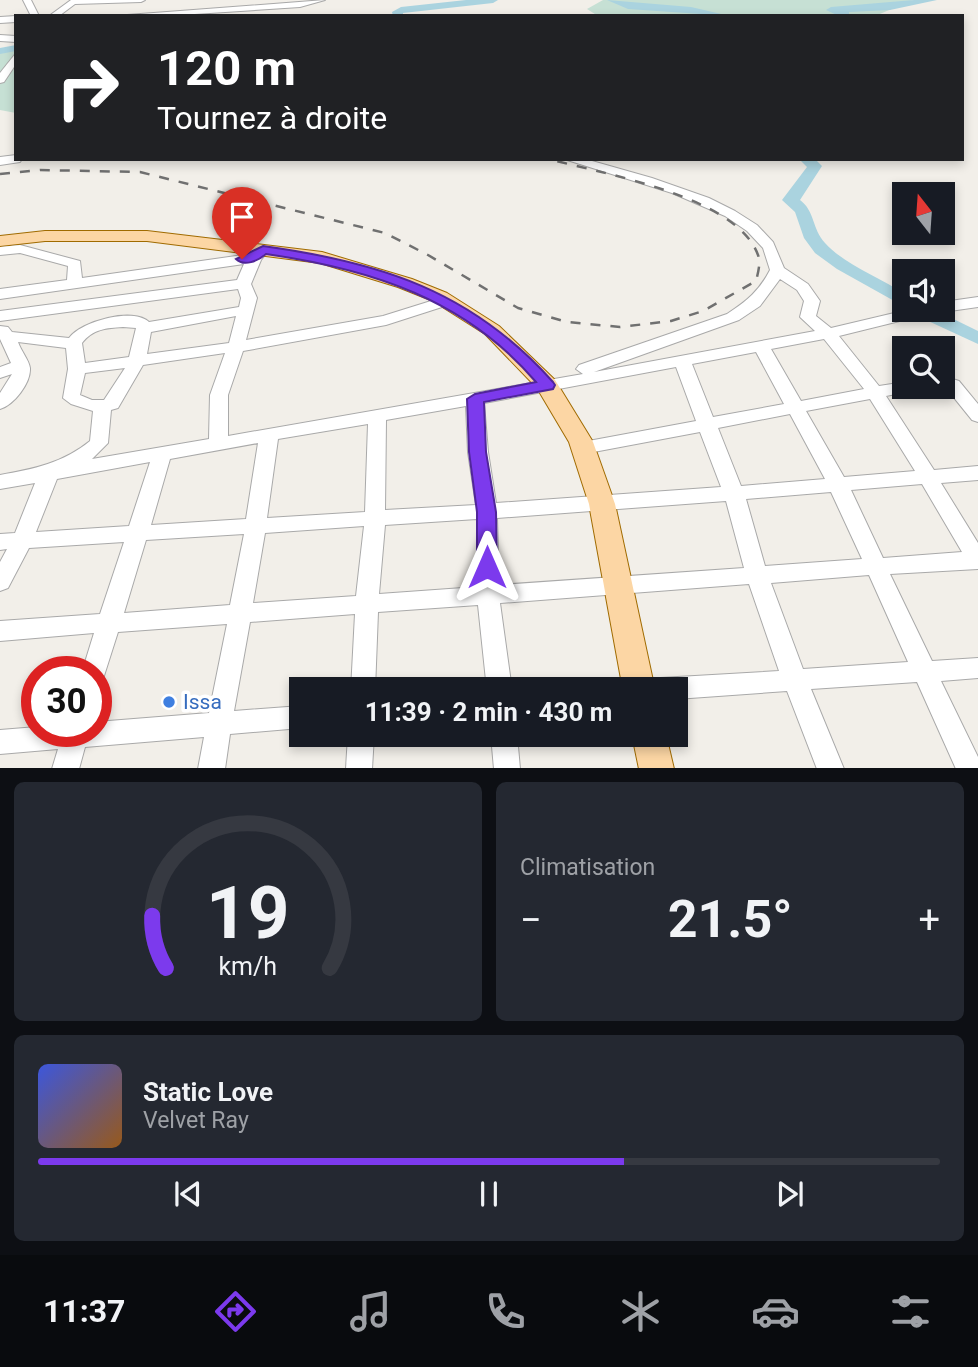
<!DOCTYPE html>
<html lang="fr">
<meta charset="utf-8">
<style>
:root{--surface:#171b24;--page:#242831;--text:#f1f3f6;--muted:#9ea1a6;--line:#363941;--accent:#7c3aed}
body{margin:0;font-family:Roboto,sans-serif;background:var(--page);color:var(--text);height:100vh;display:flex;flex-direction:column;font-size:26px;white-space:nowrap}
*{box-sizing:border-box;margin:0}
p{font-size:23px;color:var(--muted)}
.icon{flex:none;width:38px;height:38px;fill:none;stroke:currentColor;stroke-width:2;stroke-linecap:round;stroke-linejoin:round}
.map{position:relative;height:768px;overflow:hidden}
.drawer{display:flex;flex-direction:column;gap:14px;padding:14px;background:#0d0f14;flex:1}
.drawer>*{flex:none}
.banner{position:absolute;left:14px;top:14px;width:950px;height:147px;border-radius:0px;box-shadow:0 4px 10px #0003;background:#202124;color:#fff;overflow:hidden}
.needle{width:46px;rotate:343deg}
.tools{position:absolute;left:892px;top:182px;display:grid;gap:14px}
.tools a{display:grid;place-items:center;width:63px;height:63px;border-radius:0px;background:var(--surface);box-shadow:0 4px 10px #0003;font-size:35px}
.speed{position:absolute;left:21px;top:656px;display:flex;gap:14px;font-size:35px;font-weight:700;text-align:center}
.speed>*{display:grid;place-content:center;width:91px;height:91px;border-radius:50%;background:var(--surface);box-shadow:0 4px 10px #0003;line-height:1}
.speed .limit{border:10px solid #d22;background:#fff;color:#111}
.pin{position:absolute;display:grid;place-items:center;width:60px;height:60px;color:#fff;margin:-72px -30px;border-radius:50% 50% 50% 0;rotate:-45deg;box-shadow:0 0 7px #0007}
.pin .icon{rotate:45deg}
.me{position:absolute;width:77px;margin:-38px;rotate:0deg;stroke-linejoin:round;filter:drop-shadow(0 0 5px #0008)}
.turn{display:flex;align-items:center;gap:24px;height:147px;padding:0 28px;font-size:32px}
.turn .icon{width:91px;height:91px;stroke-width:2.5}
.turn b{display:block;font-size:49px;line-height:60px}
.big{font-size:52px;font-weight:700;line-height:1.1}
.drawer .tile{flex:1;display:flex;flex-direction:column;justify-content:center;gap:10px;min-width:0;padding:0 24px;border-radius:10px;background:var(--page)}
.drawer .dial{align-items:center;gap:0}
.dial svg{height:182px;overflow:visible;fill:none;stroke:var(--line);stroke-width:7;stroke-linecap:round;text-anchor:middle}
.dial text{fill:var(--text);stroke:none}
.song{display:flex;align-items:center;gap:21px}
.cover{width:84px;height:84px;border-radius:10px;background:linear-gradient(135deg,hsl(230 70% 55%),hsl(30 70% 35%))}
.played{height:7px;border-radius:4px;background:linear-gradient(90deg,var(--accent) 65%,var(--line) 65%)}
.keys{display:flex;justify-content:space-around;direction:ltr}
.heat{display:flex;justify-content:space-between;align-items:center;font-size:38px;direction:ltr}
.drawer .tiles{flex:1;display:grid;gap:14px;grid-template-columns:1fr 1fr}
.tile:last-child{grid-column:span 2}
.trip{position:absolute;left:289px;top:677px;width:399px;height:70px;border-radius:0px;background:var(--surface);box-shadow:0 4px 10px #0003;font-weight:700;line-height:70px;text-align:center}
.menu{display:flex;height:112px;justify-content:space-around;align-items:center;background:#090b0e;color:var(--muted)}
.menu .icon{width:49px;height:49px}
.menu .active{color:var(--accent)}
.menu b{font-size:32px;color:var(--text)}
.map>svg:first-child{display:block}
.wetland{fill:#c6e0d4}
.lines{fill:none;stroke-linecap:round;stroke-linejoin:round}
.river{fill:#aad3df;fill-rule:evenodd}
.minor-casing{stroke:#a9a9a9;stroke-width:2}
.major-casing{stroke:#a06b00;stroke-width:2}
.minor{fill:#fff;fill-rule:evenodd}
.major{fill:#fcd6a4;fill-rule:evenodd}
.rail{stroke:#707070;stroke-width:2.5;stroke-dasharray:10 10;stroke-linecap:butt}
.route{fill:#7c3aed;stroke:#51269a;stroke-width:2}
.shop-dot{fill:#3f7fe0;stroke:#fff;stroke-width:2.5}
.labels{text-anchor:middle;stroke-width:7;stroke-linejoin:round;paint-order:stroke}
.near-shop-label{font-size:21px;fill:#366cbe;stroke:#fff;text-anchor:start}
</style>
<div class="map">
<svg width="978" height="769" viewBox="0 0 978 769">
<rect width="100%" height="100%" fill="#f2efe9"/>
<!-- wetland -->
<g class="wetland">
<path d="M603,0H913L875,16H598L587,9Z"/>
<path d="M0,50H16V113L0,110Z"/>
</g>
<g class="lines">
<!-- river -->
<g class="river">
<path d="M466,0H498L493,3L403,13V16H393L392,12L401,7Z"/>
<path d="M607,0L691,7L730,16L628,9Z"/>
<path d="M914,0H937L890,10L849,12V16H839L826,10L831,7Z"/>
<path d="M16,45V51L0,54V48Z"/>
<path d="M799,159H815L822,166L800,200C815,211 812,229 825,243C845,265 879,277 905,294V307L837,269L815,253L804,238L795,212L782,200L807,167Z"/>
<path d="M911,310H935L978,331V344L913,314Z"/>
</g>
<defs>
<g id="minor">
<path d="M23,0H31L39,16H31Z"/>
<path d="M71,0H145L141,2L75,4L59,16H49Z"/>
<path d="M325,0L300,7L164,16H114Z"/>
<path d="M16,16V22L0,23V17Z"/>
<path d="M0,35L16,36V42L0,41Z"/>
<path d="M16,53V64L4,82L0,83V73Z"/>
<path d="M16,155V159H22L20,162L0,165V157Z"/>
<path d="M564,159H585L652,178L709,198L735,211L757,225L773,242L784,268L808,284L820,301L816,316L831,328L907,310H934L932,313L839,336L879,386L905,382V387H914L911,391L886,396L934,470L978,466V480L941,483L978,543V569L890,574L932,661L978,658V678L941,681L978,757V769H956L917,682L811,689L844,769H817L787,691L676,699V690H631L634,682L643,679L779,671L749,584L500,603L512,690H487L478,605L378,612L375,690H351L355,614L250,622L234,711L301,706V728L230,734L225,769H198L204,737L85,747L79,769H52L58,749L0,754V730L37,727V732H96V722L209,713L227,624L118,632L103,679L96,682V672H82L94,633L0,641V621L100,614L124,542L29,548L8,588L0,591V562L7,549L0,550V534L15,533L35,483L0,489V475C34,469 63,463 90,441L93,411L71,404L63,398L68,369L66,348L18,342C21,351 29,360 30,368C31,383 14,405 0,409V393L12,374L0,378V367L11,363L0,339V326L8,327L12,332L69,338C81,321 134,307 149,322L239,307L241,298L238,289L0,321V311L237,280L244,264L0,299V289L67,280L68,266L20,253L0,255V247L20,245L80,261L82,278L250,254L256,248H266L268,251L261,260L251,284L257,298L246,340L383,316L431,301L435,294L440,292L448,297L442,307L386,325L243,351L228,395V436L583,374L576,369L579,365L727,314C747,301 759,291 770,270L763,248L747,231L725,216L672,193ZM780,279L797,290L804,301L800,317L815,331L594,372L739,320L760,306ZM236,316L229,343L147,354L151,332ZM123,327L136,328L129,357L85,363L82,343C93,329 106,328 123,327ZM824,339L864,389L801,401L771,349ZM756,352L784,404L713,417L692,364ZM225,353L210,395L209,439L92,459L108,443L111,410L118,408L143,365ZM676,367L696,421L583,442L576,444L573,448L576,452L583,454L700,432L721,487L496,503L488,452L484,403ZM125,368L104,400H92L80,395L85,373ZM870,399L915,471L844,477L806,411ZM466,406L468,452L476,505L385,510L386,420ZM790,414L825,479L741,486L718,428ZM368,424L365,512L267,518L278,439ZM258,443L246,519L151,525L170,459ZM150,462L129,526L36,532L57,479ZM922,484L962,552L883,558L851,490ZM831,492L862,559L765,566L746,499ZM726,501L744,568L499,585L497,518ZM477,519V587L379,594L385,525ZM364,526L356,596L253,603L265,533ZM244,534L230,605L124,613L146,540ZM869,575L908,662L803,669L771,583Z"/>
<path d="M978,297V307L943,312L937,310H943V302Z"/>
<path d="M943,376L959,381L978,404V422L972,420L947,389L942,387Z"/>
<path d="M348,735H374L372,769H346Z"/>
<path d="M491,735H517L520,769H494Z"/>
</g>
<g id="major">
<path d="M45,231H147L322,252L412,279L447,293L499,326L555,380L593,442L615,504L655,690H623L589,504L569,442L537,388L485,334L433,301L398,287L320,263L147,241H45L0,246V236Z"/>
<path d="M632,735H666L674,769H639Z"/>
</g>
</defs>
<!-- minor casing -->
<use href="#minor" class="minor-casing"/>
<!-- major casing -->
<use href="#major" class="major-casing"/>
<!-- minor -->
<use href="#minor" class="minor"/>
<!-- major -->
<use href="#major" class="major"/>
<!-- rail -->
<path class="rail" d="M0,174L40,170L140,172L385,233L428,255L518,308L567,322L620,327L671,321L703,311L756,281C758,273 761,263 758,255C737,196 603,174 549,159"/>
</g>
<!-- route -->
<path class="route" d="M263,246C380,262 472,291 553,382L555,385L553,389L484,402L486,452L496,512L497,567L494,573L487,575L480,573L477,567V512L469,452L467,399L475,394L536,382C465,299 371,269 266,254C258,261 244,267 236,259Z"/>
<!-- markers -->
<circle class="shop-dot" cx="169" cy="702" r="7"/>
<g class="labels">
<!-- near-shop labels -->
<g class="near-shop-label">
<text x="183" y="709">Issa</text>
</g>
</g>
</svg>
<div class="tools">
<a><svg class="needle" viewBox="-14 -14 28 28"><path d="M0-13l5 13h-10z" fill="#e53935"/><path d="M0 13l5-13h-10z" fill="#9ea1a6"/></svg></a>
<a><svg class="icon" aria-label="sound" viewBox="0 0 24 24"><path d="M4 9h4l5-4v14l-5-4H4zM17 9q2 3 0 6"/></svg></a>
<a><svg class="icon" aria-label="search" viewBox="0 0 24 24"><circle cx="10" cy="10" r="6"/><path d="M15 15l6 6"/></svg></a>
</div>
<div class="speed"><div class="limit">30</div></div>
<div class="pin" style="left:242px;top:259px;background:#d93025"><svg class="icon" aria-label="arrive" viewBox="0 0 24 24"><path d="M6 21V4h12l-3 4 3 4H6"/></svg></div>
<svg class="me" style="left:487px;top:567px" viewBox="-20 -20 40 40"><path d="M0-17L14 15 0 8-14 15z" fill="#7c3aed" stroke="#fff" stroke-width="4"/></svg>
<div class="trip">11:39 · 2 min · 430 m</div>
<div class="banner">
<div class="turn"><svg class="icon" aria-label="right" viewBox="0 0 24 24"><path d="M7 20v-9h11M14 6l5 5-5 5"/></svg><div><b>120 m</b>Tournez à droite</div></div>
</div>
</div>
<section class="drawer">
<div class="tiles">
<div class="tile dial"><svg viewBox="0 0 100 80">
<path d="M14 69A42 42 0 1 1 86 69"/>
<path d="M14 69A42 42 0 0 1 8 46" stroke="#7c3aed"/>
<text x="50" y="56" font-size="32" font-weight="700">19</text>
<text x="50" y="72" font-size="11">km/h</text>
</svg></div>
<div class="tile"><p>Climatisation</p>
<div class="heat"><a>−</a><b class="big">21.5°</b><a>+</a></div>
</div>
<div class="tile">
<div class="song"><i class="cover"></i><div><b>Static Love</b><p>Velvet Ray</p></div></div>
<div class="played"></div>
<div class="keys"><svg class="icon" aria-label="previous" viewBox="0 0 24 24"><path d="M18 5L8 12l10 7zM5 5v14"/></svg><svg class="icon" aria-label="pause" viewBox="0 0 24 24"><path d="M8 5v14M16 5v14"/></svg><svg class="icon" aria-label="next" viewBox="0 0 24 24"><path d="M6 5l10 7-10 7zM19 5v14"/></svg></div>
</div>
</div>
</section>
<nav class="menu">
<b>11:37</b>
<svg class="icon active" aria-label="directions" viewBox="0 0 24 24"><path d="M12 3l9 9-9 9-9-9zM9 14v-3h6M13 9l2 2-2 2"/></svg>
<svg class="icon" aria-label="music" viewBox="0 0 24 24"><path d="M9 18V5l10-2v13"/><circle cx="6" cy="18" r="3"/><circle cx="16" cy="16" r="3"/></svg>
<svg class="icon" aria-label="phone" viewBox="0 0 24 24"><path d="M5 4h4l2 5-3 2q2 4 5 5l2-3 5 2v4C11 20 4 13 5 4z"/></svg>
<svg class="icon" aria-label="climate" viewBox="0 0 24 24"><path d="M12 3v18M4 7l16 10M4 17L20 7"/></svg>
<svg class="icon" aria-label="car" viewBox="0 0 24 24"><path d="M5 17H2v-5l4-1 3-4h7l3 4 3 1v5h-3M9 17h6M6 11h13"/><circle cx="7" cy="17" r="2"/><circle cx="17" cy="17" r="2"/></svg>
<svg class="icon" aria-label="filters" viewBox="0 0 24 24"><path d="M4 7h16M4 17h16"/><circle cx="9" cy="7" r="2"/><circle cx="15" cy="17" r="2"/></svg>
</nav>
